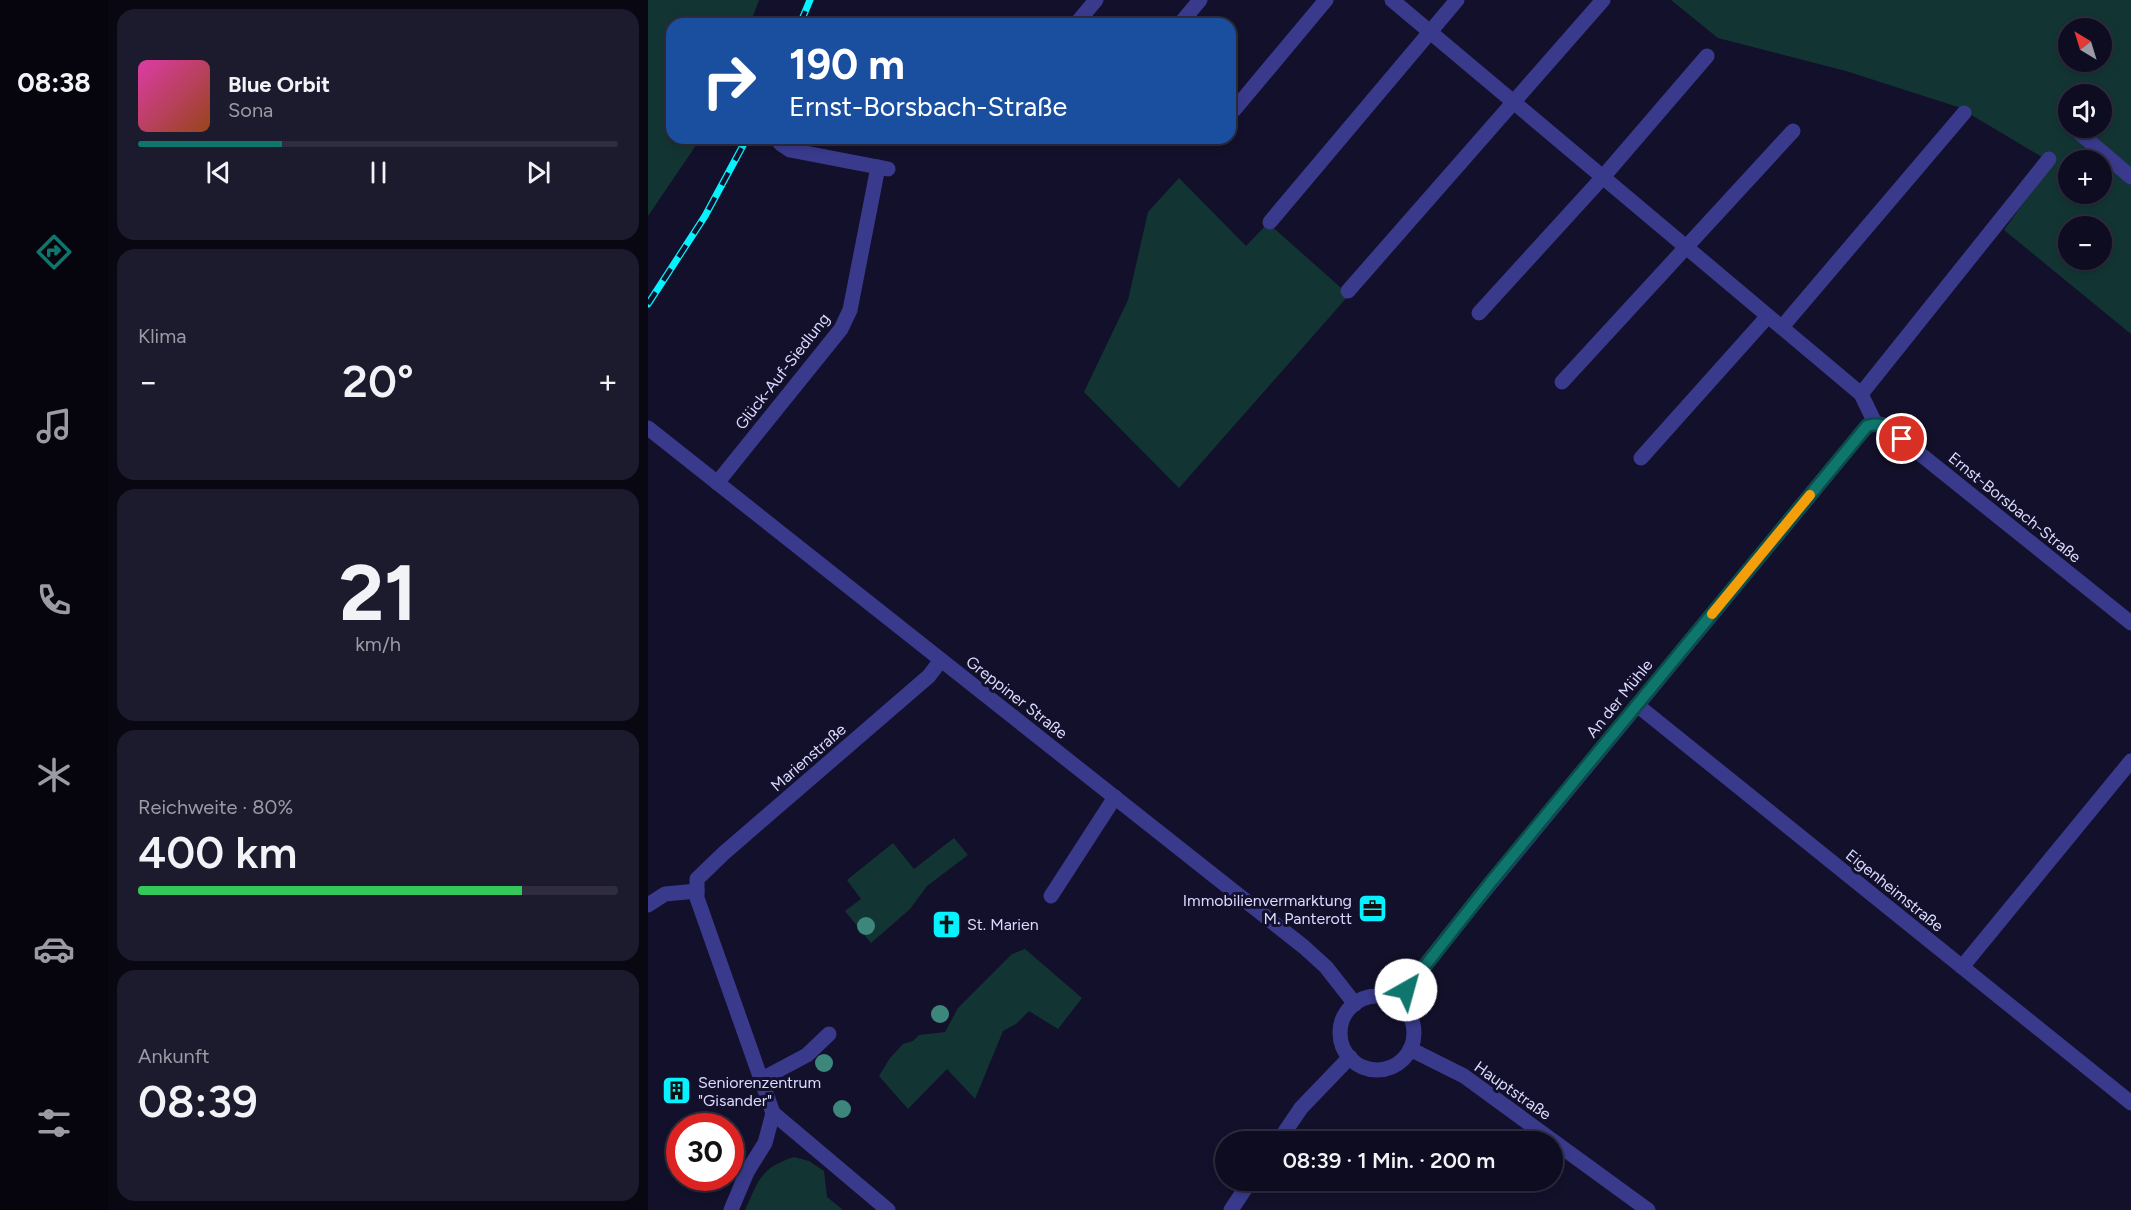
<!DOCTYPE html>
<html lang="de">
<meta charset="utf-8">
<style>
:root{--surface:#0e0c20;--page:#1c1a2d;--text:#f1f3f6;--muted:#9b9ba5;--line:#2e2c3e;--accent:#0f766e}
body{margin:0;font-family:Figtree,sans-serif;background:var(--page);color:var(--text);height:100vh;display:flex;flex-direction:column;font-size:22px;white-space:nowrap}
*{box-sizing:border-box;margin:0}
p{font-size:20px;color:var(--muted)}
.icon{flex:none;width:33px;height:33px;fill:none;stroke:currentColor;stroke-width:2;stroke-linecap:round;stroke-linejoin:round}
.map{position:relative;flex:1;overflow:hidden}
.drawer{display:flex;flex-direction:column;gap:9px;padding:9px;background:#080712;width:540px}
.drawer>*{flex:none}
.top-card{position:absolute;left:18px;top:18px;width:570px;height:126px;border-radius:18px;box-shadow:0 3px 9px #0003,0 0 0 2px var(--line);background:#1a4fa0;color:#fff;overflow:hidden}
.needle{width:39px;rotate:322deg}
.buttons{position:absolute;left:1410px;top:18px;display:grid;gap:12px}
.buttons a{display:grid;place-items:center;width:54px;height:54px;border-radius:50%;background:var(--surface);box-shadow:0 3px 9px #0003,0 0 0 2px var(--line);font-size:30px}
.speed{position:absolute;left:18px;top:1113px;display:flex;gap:12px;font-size:30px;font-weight:700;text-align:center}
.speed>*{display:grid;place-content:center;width:78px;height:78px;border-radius:50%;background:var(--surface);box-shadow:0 3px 9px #0003,0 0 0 2px var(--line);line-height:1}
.speed .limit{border:9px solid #d22;background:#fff;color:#111}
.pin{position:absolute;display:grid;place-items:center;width:51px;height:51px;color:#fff;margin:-26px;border:3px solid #fff;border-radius:50%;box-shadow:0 2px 6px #0007}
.me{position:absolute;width:66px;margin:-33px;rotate:38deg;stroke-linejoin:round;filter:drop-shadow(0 0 4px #0008)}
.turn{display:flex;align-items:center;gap:21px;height:126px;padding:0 24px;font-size:27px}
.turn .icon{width:78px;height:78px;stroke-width:2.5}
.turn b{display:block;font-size:42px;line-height:51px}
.big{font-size:45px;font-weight:600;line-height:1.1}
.drawer .card{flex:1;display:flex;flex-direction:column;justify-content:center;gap:9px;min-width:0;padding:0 21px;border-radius:18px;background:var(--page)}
.drawer .dial{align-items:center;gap:0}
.dial b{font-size:78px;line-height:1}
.song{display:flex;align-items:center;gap:18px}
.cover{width:72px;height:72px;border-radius:9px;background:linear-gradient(135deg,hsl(320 70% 55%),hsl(20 70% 35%))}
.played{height:6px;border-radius:3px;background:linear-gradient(90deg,var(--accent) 30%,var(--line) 30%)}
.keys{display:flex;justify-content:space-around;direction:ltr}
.heat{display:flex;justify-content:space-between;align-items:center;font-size:33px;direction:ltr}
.charge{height:9px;border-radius:4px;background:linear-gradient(90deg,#34c759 80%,var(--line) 0)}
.trip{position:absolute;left:567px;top:1131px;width:348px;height:60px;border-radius:30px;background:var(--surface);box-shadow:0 3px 9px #0003,0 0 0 2px var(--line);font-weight:600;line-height:60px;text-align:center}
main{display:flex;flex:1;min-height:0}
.menu{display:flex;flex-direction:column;width:108px;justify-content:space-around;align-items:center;background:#06050d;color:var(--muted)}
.menu .icon{width:42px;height:42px}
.menu .active{color:var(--accent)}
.menu b{font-size:27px;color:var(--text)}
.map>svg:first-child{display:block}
.green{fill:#123533;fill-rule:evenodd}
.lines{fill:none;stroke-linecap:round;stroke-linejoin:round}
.minor{stroke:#393a8c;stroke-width:15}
.rail-casing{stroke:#06f2ff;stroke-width:7}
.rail{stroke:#13102b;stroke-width:4.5;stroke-dasharray:14;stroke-linecap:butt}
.tree{fill:#3d867b}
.route-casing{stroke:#0a4d48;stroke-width:15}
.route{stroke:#0f766e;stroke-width:10}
.slow{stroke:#f59e0b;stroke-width:10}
.labels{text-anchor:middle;stroke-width:6;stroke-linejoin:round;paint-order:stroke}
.street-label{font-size:16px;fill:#dcdaff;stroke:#13102b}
.poi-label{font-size:16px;fill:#dcdaff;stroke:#13102b;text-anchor:start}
</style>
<main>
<nav class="menu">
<b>08:38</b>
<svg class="icon active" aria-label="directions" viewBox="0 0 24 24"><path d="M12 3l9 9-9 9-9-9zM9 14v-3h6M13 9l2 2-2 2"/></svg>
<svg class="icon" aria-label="music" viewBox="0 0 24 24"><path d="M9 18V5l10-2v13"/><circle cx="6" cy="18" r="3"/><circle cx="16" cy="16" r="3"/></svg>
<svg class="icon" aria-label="phone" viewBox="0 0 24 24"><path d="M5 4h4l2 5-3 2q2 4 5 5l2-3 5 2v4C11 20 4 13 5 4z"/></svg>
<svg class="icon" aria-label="climate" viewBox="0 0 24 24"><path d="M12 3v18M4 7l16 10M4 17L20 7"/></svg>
<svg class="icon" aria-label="car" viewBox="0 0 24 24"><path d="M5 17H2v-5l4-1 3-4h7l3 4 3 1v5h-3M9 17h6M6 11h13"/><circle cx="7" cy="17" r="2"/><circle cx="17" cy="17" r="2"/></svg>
<svg class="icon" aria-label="filters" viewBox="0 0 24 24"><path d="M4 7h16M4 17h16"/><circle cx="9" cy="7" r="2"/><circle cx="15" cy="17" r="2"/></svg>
</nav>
<section class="drawer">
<div class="card">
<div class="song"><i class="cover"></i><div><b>Blue Orbit</b><p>Sona</p></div></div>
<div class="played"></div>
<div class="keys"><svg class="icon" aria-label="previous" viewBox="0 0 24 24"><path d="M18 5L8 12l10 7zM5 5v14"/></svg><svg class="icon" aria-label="pause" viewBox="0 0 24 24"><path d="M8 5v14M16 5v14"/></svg><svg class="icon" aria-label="next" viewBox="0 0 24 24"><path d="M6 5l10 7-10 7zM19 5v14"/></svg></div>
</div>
<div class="card"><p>Klima</p>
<div class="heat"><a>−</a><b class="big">20°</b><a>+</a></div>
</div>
<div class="card dial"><b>21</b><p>km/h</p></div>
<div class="card"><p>Reichweite · 80%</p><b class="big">400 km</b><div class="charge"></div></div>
<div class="card"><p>Ankunft</p><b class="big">08:39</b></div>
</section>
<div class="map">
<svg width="1483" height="1210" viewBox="0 0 1483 1210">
<rect width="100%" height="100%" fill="#13102b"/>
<!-- green -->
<g class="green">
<path d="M0,0H111L102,24H24V138H53L0,216Z"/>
<path d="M1023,0H1483V334L1356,230L1404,163L1310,107L1198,71L1070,38ZM1420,28H1454V62H1420ZM1420,94H1454V128H1420ZM1420,160H1454V194H1420ZM1420,226H1454V260H1420Z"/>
<path d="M531,178L598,246L620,223L701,295L531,488L436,392L480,300L500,212Z"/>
<path d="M306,838L320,855L279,886L262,909L223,943L197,911L213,899L199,880L245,843L266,869Z"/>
<path d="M377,949L434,998L410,1029L381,1011L368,1024L355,1031L327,1099L299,1069L260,1109L231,1076L242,1058L255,1044L265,1041L271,1035L297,1032L310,1008L364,954Z"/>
<path d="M146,1157L161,1161L176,1171L179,1197L195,1210H97C111,1180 112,1168 146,1157Z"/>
</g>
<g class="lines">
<!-- minor -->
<g class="minor">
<path d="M744,0L1213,394"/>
<path d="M428,24L448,0"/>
<path d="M532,24L552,0"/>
<path d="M586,110L678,0"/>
<path d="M1427,129L1483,177"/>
<path d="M128,138L133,144L142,150L230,167"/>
<path d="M622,222L809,0"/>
<path d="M700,291L955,0"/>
<path d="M831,313L955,177L1059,56"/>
<path d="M1134,327L1316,113"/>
<path d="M914,382L1145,131"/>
<path d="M1227,423L1213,394L1401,159"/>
<path d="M0,428L656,947L678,967L707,1004"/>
<path d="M993,458L1120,316"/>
<path d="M69,483L193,329L202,310L230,167L240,169"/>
<path d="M989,705L1483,1103"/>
<path d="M403,896L467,797"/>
<path d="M0,905L17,894L49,891"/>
<path d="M1314,967L1483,761"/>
<circle cx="729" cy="1033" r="37"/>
<path d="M748,1002L829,900L1219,426L1227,423L1236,425L1483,623"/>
<path d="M762,1049L816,1076L1000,1210"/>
<path d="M114,1079L159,1055L181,1034"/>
<path d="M125,1113L240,1210"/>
<path d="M630,1142L653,1108L702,1057"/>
<path d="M83,1210L99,1172L117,1143L125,1113L49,898V879L76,853L281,676L293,660"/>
<path d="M583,1210L603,1180"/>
</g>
<defs>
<g id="rail">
<path d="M152,24L162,0"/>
<path d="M0,304L57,216L99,138"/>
</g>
</defs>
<!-- rail casing -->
<use href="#rail" class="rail-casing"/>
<!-- rail -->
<use href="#rail" class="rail"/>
</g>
<!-- trees -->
<g class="tree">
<circle cx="218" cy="926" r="9"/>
<circle cx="292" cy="1014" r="9"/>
<circle cx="176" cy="1063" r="9"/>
<circle cx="194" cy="1109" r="9"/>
</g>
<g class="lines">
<defs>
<path id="route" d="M758,990L843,882L1219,426C1235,421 1242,429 1254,439"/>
</defs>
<!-- route casing -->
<use href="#route" class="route-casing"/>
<!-- route -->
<use href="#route" class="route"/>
<!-- slow -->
<path class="slow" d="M1064,614L1162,495"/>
</g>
<!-- icons -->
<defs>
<symbol id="office-square" viewBox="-11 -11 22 22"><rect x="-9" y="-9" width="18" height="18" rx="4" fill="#06f2ff" stroke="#13102b"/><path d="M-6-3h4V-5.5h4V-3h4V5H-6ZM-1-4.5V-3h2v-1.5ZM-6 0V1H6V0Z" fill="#111"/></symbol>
<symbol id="church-square" viewBox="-11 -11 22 22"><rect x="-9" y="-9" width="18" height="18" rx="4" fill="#06f2ff" stroke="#13102b"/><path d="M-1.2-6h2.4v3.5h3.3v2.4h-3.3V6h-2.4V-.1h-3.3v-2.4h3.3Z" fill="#111"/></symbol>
<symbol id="building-square" viewBox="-11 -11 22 22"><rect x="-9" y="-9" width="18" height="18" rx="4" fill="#06f2ff" stroke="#13102b"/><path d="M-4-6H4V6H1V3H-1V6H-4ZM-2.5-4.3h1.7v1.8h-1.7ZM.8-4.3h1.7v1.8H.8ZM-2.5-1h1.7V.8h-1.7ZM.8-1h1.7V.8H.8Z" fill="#111"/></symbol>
</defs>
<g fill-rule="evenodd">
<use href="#office-square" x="708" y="892" width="33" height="33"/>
<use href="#church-square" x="282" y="908" width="33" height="33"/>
<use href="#building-square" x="12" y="1074" width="33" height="33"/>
</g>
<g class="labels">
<!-- street labels -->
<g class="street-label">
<text transform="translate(134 371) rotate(-52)" y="6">Glück-Auf-Siedlung</text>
<text transform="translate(1367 507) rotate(39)" y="6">Ernst-Borsbach-Straße</text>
<text transform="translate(369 697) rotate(38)" y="6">Greppiner Straße</text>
<text transform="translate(971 698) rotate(-51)" y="6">An der Mühle</text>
<text transform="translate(160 757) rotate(-41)" y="6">Marienstraße</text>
<text transform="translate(1247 890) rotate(39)" y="6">Eigenheimstraße</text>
<text transform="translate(865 1090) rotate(35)" y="6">Hauptstraße</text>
</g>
<!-- poi labels -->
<g class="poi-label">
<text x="704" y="906" text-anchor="end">Immobilienvermarktung<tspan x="704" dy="18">M. Panterott</tspan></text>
<text x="319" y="930">St. Marien</text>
<text x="50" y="1088">Seniorenzentrum<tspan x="50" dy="18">"Gisander"</tspan></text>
</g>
</g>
</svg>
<div class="buttons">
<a><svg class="needle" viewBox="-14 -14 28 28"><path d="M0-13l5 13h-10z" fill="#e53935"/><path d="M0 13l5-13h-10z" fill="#9b9ba5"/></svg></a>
<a><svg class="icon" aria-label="sound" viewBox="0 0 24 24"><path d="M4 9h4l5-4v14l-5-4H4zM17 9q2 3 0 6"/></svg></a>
<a>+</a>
<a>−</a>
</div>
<div class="speed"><div class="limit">30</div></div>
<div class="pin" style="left:1254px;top:439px;background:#d93025"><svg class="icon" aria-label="arrive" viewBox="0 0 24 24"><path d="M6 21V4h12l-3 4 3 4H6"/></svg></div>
<svg class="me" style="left:758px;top:990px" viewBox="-20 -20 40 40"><circle r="19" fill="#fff"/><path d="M0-13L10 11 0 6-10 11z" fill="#0f766e"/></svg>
<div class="trip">08:39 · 1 Min. · 200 m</div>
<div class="top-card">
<div class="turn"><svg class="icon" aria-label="right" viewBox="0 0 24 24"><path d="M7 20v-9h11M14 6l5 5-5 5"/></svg><div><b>190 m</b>Ernst-Borsbach-Straße</div></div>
</div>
</div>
</main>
